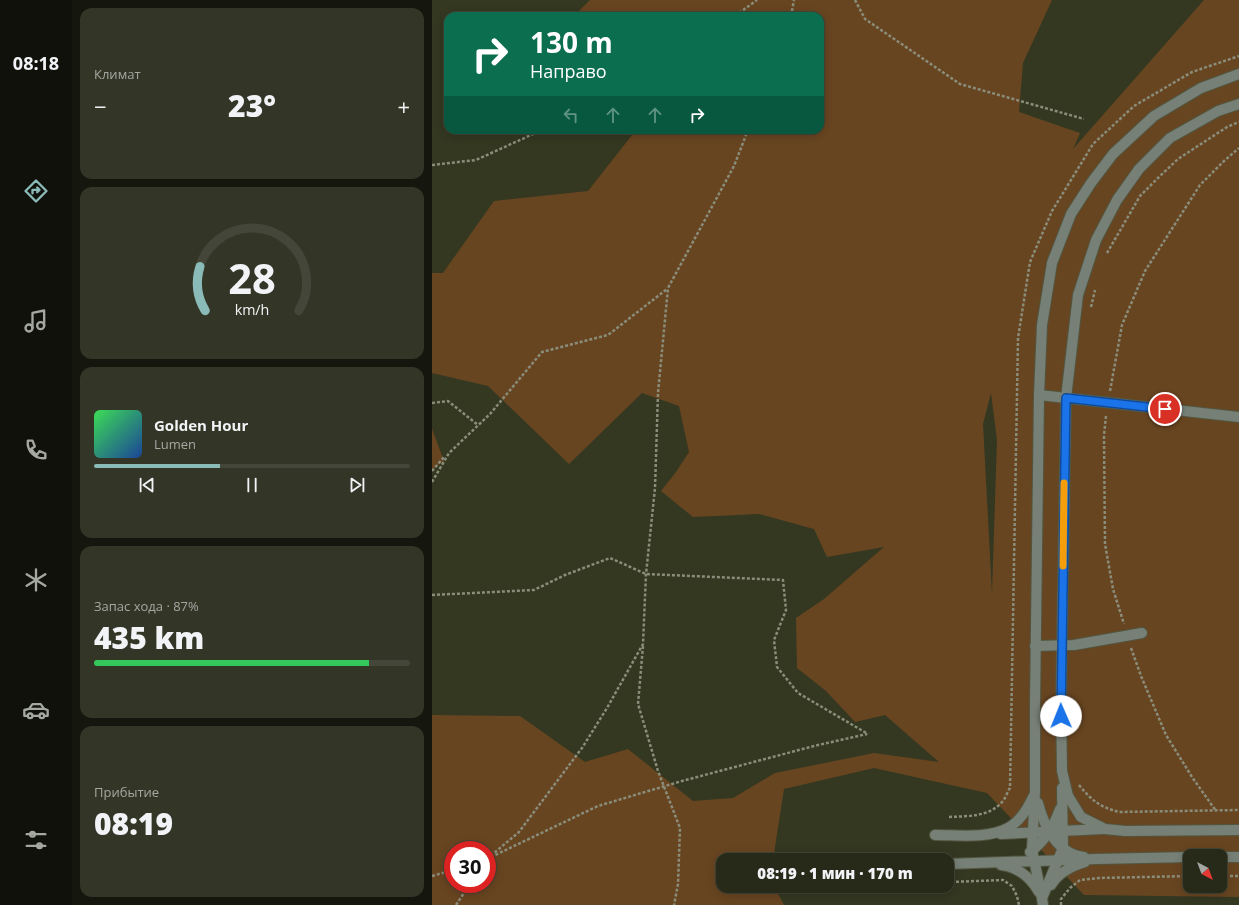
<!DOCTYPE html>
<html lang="ru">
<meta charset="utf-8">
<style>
:root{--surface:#272a19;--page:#333626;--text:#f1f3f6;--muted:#a4a7a2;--line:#434638;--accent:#8bbbb9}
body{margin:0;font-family:"Open Sans",sans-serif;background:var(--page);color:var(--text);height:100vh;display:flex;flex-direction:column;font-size:15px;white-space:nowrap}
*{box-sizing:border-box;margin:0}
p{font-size:13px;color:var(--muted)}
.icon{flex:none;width:22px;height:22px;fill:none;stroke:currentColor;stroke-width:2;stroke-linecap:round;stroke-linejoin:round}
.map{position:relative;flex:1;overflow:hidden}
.sheet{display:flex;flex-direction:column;gap:8px;padding:8px;background:#15170e;width:360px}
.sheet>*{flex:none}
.banner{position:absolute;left:12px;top:12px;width:380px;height:122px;border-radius:12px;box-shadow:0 2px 10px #0003,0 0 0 1px var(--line);background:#0b6e4f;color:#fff;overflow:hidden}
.needle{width:26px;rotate:139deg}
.controls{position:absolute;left:751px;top:849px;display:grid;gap:8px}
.controls a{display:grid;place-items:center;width:44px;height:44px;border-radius:8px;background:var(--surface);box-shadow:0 2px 10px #0003,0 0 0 1px var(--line);font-size:20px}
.speed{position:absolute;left:12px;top:841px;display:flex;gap:8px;font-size:20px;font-weight:700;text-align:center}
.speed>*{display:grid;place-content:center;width:52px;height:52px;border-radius:50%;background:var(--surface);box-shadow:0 2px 10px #0003,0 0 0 1px var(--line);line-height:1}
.speed .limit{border:6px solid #d22;background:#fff;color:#111}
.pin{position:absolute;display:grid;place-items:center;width:34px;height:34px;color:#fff;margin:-17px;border:2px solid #fff;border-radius:50%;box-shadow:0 1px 4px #0007}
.me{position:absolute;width:44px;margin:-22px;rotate:359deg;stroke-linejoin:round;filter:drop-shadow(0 0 3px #0008)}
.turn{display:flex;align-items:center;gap:14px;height:84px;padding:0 20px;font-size:18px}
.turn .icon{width:52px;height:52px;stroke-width:2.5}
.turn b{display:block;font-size:28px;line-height:34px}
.lanes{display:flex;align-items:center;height:38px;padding:0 20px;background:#0003;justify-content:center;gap:20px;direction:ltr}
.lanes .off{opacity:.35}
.big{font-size:30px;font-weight:800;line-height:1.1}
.sheet .card{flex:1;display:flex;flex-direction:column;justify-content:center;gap:6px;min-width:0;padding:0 14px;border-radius:12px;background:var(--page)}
.sheet .dial{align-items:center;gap:0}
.dial svg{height:104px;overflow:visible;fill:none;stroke:var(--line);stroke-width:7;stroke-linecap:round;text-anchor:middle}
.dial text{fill:var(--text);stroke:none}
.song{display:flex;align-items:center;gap:12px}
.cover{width:48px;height:48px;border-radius:6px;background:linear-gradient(135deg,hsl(130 70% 55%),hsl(220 70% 35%))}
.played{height:4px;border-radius:2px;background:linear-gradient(90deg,var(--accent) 40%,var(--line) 40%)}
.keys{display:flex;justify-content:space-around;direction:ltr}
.heat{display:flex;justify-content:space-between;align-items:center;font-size:22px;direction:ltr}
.charge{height:6px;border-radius:3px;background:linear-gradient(90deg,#34c759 87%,var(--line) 0)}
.trip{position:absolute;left:284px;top:853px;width:238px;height:40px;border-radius:12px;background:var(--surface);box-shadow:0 2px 10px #0003,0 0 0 1px var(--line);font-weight:800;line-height:40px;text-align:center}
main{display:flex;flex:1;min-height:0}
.tab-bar{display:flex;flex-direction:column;width:72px;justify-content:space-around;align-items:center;background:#10110a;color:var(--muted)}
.tab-bar .icon{width:28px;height:28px}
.tab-bar .active{color:var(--accent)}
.tab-bar b{font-size:18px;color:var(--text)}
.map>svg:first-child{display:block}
.green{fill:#684521;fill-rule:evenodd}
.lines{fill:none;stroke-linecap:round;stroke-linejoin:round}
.minor-casing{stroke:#525640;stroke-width:12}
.path{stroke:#8a8d7a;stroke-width:2.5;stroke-dasharray:3 2;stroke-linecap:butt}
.minor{stroke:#778076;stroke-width:10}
.route-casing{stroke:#114b97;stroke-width:10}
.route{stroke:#1a73e8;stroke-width:7}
.slow{stroke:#f59e0b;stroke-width:7}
</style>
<main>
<nav class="tab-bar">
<b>08:18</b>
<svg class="icon active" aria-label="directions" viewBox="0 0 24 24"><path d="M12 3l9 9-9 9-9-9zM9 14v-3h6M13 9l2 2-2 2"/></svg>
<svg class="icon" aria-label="music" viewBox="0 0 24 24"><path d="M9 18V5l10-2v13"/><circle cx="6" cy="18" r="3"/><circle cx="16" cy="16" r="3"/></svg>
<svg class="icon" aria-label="phone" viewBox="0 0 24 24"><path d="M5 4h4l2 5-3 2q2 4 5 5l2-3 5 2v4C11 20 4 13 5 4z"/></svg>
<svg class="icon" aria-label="climate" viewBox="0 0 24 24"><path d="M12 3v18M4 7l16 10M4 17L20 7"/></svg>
<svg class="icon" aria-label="car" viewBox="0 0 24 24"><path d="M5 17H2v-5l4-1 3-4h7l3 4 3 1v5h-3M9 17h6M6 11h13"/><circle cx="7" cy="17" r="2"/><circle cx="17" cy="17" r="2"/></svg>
<svg class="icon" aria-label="filters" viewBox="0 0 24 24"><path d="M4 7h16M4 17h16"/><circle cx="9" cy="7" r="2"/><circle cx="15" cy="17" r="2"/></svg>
</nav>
<section class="sheet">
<div class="card"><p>Климат</p>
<div class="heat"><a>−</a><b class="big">23°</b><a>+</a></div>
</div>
<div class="card dial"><svg viewBox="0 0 100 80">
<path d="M14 69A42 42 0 1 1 86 69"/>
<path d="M14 69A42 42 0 0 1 10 35" stroke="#8bbbb9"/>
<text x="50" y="56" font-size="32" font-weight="700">28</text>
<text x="50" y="72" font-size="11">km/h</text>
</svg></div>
<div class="card">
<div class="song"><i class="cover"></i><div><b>Golden Hour</b><p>Lumen</p></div></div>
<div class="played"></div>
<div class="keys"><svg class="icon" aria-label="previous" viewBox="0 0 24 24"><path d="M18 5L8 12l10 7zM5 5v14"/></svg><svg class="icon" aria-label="pause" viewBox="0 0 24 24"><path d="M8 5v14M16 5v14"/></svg><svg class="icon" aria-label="next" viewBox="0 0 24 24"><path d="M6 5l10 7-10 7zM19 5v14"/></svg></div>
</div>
<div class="card"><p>Запас хода · 87%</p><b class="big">435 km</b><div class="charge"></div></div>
<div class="card"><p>Прибытие</p><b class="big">08:19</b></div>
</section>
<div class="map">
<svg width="807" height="905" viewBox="0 0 807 905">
<rect width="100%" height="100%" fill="#343821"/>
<!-- green -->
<g class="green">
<path d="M158,0H620L591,63L587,112L648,133L641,149L772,0H807V897L652,895L555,793L442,768L352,789L341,860H291V886H342L352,905H0V715L88,716L153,762L196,749L261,801L301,798L343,773L442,753L507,762L453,715L423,722L394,691L365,668L364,618L392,599L452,547L395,557L382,529L327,514L261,517L229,491L244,472L257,452L247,406L210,393L137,464L56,386L0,373V273H11L62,201L156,191L204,130H388V16H142ZM559,393L565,440L560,594L551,424ZM21,850H55V884H21ZM758,856H788V886H758Z"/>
<path d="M0,429L12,461L0,470Z"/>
</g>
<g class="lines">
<defs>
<g id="minor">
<path d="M807,104L786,111L738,138L707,169L685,200L664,240L646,295L634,398L629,702L630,771L636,796L649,817L673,829L693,831L807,830"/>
<path d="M607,395L807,417"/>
<path d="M603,646L642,645L710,633"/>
<path d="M606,803C612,826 625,854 652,857"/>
<path d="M569,834L671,829"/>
<path d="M503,835C525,835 556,839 576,828C587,822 596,808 601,797"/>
<path d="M598,852C613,841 622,826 628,809"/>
<path d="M788,857H807"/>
<path d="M515,864L664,859L758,857"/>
<path d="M569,865C586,867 599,878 607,892"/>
<path d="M619,885C626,873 640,866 653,862"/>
<path d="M610,898L631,848L630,788"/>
<path d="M611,905L610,898L600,850L603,791V703L607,395L610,325L620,263L639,214L659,183L681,154L722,116L769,88L807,74"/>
</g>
</defs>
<!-- minor casing -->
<use href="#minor" class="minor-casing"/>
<!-- path -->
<g class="path">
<path d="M423,0L433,19L528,84L652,119"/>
<path d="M303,16L325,0"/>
<path d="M359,16L362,0"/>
<path d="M0,165L44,160L110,130"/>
<path d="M675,253L708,196L727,177L746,159L795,127L807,122"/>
<path d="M659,307L663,290"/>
<path d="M678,391L690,325L713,271L768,185L792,161L807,148"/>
<path d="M0,403L16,401L46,425"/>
<path d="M674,416L672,435L673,544L681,589L692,624"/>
<path d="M0,471L13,456"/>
<path d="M0,482L17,453L58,414L110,352L176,335L235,289"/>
<path d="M0,595L102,590L133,575L178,558L214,574L351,580L354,610L342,640L345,667L366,693L436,734"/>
<path d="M211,646L206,704L226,771L248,828L246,884L242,905"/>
<path d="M699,648L709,676L734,735L760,777L784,811"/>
<path d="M647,785C660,801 668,807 687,812L807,810"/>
<path d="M517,817C536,816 557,817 570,802C574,798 575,792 578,788L586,338L598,262L620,211L661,144L702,106L760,72L807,56"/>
<path d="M59,857L166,806L250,781L382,746L435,734"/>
<path d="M55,859L87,832L150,748L175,708L211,644L214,574L223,488L226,393L236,288L302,166L316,130"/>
<path d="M0,876L21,870"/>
<path d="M788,876H807"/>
<path d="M519,882L571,880L580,886L585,896L587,905"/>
<path d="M24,905L38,884"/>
<path d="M629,905V899L638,888L648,880L667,878L758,876"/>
</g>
<!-- minor -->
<use href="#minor" class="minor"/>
</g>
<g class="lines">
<defs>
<path id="route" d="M629,716L634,398L733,409"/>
</defs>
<!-- route casing -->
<use href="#route" class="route-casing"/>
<!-- route -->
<use href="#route" class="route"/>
<!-- slow -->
<path class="slow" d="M631,566L632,483"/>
</g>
</svg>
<div class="controls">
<a><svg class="needle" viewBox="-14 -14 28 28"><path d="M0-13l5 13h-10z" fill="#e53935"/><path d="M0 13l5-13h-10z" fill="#a4a7a2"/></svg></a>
</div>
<div class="speed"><div class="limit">30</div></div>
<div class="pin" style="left:733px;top:409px;background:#d93025"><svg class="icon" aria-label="arrive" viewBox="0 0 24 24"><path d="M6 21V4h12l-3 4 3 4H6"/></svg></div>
<svg class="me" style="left:629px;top:716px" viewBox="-20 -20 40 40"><circle r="19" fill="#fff"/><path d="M0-13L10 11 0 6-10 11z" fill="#1a73e8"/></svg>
<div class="trip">08:19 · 1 мин · 170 m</div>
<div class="banner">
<div class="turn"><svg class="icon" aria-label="right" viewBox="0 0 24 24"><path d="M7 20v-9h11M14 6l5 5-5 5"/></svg><div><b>130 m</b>Направо</div></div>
<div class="lanes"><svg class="icon off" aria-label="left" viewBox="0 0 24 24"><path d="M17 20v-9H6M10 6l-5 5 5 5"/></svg><svg class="icon off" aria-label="ahead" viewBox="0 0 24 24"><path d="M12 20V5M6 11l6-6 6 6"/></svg><svg class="icon off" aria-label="ahead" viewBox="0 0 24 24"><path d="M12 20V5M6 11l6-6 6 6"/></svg><svg class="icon" aria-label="right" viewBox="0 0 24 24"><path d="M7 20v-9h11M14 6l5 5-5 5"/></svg></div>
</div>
</div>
</main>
